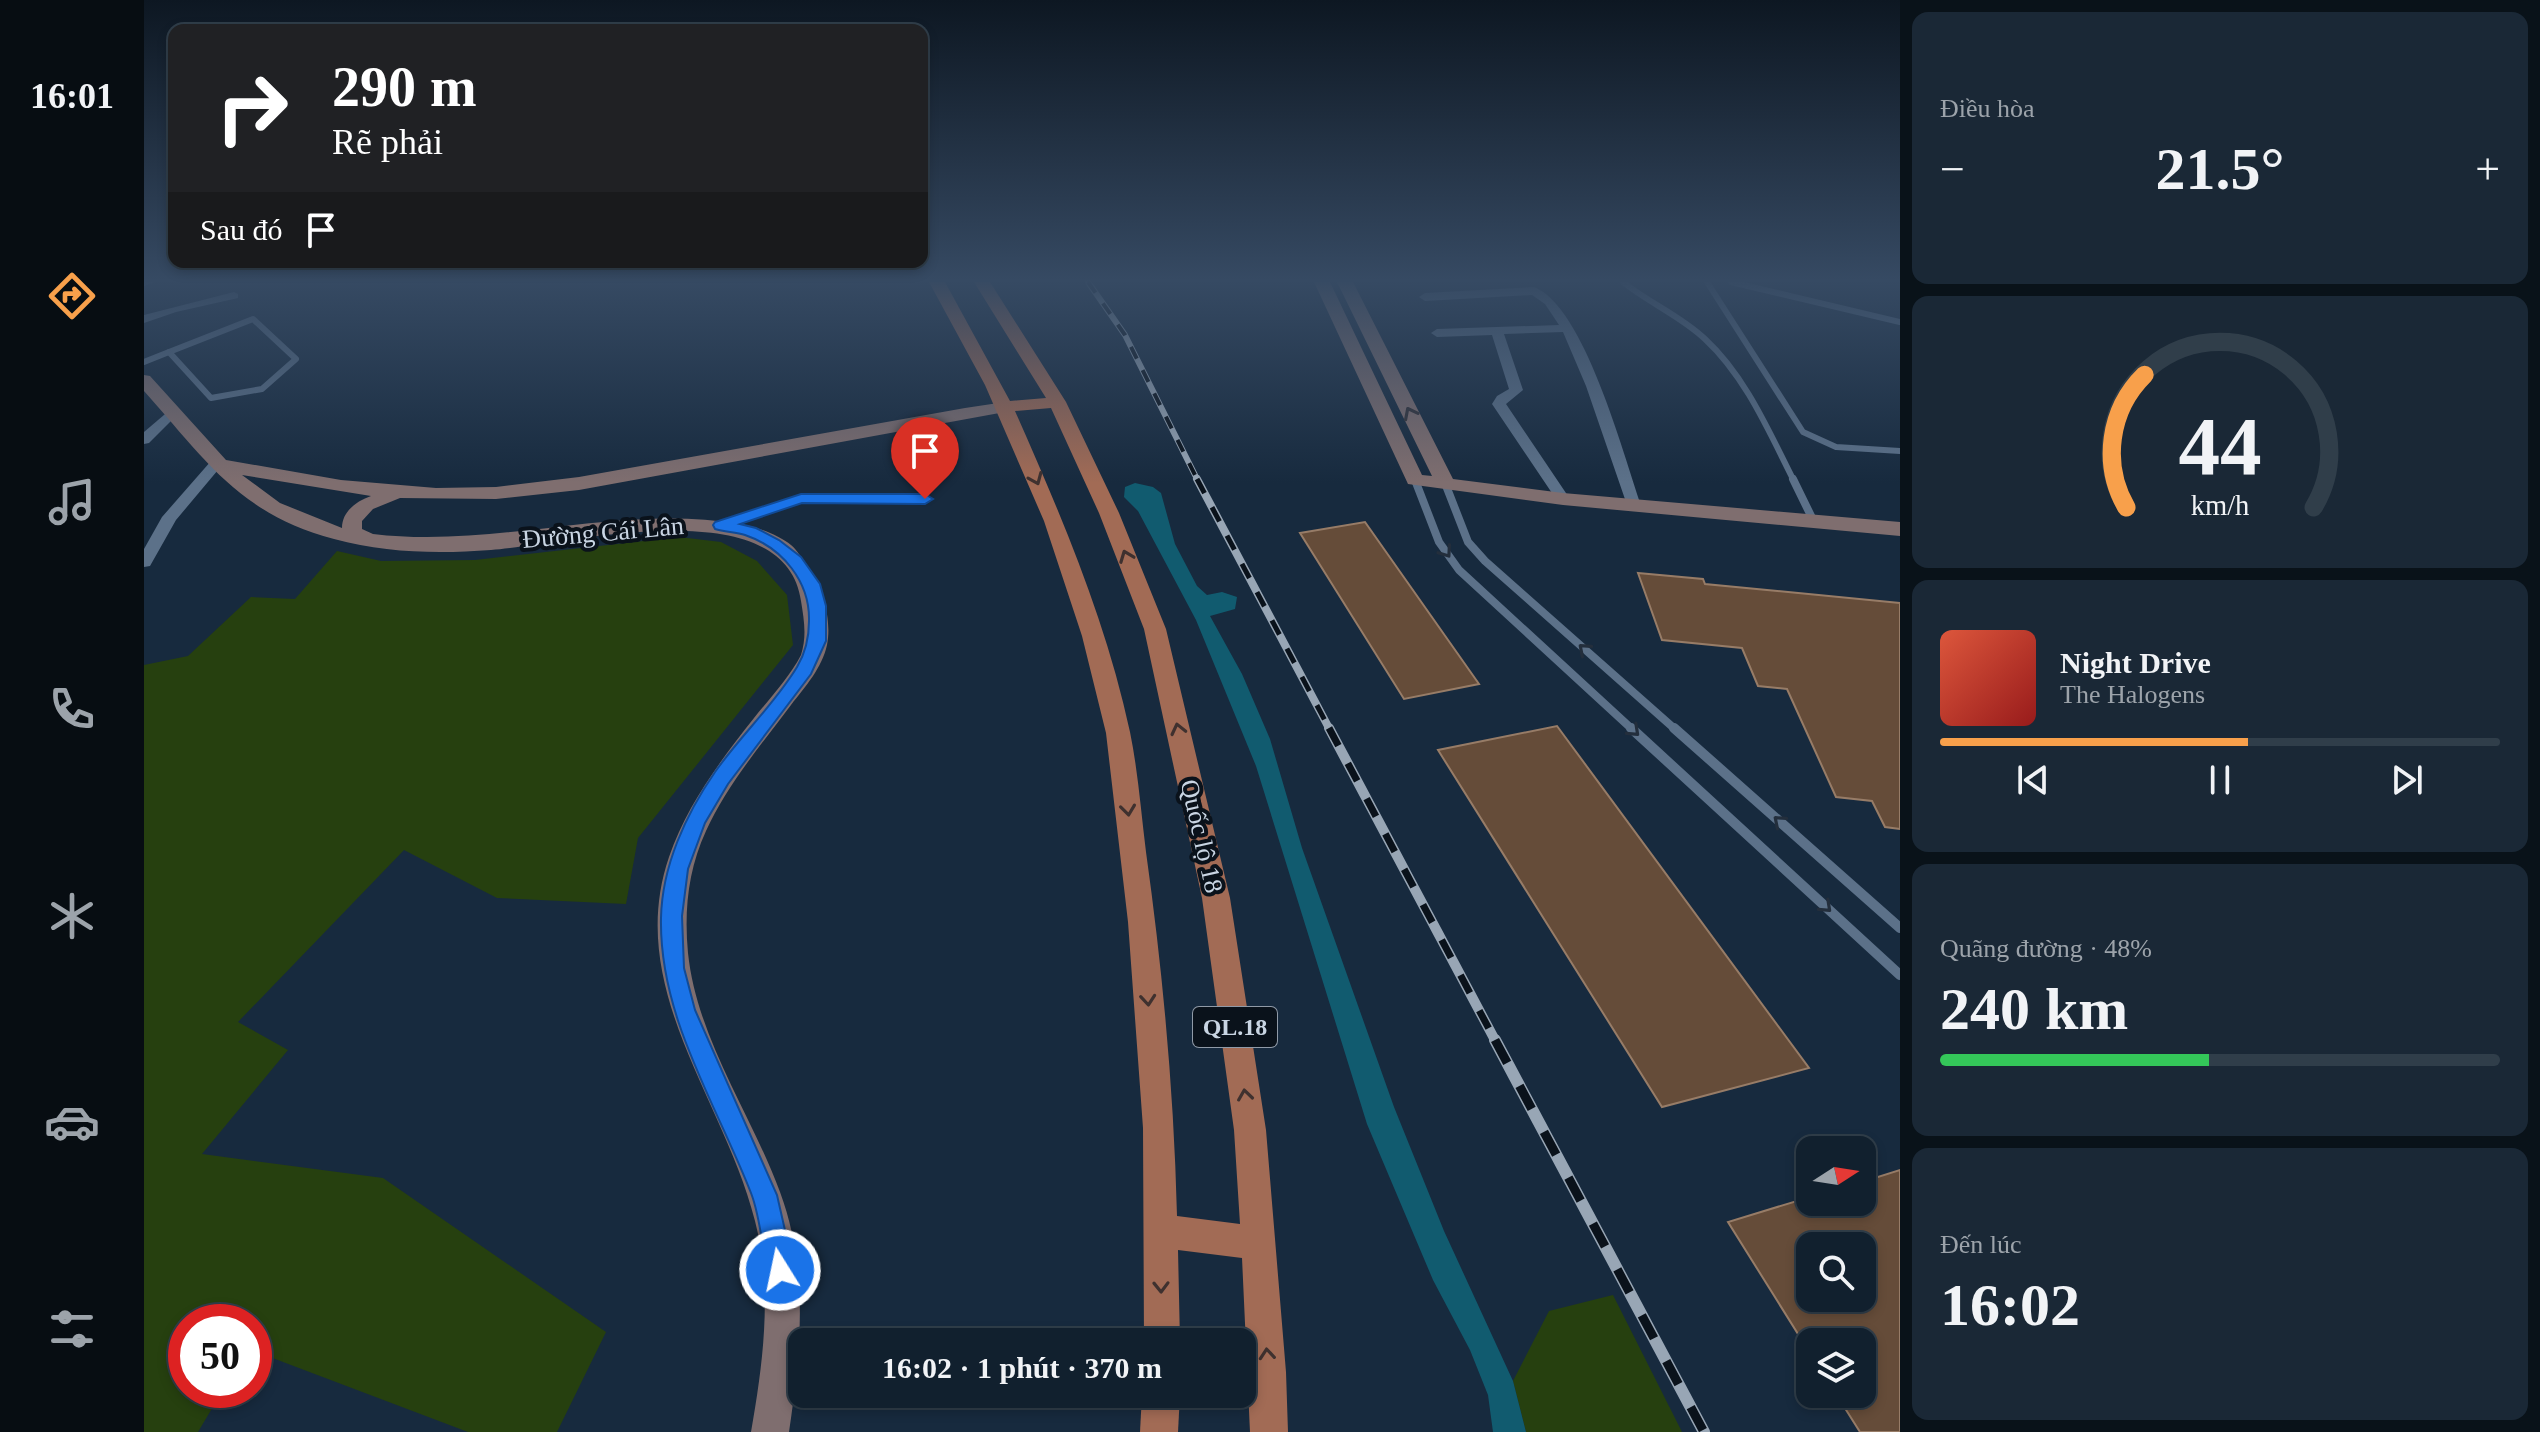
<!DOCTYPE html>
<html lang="vi">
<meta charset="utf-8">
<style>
:root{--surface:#11202e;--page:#1a2836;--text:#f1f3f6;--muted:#9ca3aa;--line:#303e4a;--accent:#f8a04b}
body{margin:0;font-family:Georgia,serif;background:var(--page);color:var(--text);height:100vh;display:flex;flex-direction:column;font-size:30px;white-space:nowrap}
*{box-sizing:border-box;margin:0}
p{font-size:26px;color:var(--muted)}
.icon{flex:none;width:44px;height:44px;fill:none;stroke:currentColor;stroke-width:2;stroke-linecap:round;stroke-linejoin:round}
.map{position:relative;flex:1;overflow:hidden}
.side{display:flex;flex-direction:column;gap:12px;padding:12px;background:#091219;width:640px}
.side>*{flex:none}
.banner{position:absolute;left:24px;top:24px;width:760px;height:244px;border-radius:16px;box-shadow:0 4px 12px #0003,0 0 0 2px var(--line);background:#202124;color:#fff;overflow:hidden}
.needle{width:52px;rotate:78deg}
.fabs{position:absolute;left:1652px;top:1136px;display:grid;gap:16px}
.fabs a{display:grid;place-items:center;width:80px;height:80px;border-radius:16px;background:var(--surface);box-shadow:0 4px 12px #0003,0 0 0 2px var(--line);font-size:40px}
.speed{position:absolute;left:24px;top:1304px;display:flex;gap:16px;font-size:40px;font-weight:700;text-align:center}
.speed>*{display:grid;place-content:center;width:104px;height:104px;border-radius:50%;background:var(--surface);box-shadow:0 4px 12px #0003,0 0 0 2px var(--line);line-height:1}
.speed .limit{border:12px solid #d22;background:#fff;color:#111}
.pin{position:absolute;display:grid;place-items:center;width:68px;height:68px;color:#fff;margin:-82px -34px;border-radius:50% 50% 50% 0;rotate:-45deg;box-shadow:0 0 8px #0007}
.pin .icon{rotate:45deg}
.me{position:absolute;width:88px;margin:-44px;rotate:350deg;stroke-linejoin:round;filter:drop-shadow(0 0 6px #0008)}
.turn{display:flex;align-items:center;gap:28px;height:168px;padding:0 32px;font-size:36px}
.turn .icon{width:104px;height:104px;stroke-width:2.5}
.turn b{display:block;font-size:56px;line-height:68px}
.then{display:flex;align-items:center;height:76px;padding:0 32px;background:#0003;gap:16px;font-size:30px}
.big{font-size:60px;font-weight:700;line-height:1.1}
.side .widget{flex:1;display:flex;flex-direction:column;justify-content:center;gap:12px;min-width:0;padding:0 28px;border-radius:16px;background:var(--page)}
.side .dial{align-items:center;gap:0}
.dial svg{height:208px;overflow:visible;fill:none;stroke:var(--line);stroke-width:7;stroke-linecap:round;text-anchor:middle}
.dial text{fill:var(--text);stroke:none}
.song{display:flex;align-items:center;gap:24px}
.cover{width:96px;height:96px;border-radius:12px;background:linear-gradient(135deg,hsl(10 70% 55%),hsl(0 70% 35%))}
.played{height:8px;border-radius:4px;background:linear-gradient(90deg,var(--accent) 55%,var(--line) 55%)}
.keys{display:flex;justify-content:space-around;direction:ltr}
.heat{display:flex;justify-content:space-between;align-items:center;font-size:44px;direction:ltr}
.charge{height:12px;border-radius:6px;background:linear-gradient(90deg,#34c759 48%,var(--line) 0)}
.trip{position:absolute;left:644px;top:1328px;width:468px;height:80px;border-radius:16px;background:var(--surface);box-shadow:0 4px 12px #0003,0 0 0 2px var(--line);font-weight:700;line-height:80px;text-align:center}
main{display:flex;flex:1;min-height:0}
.tabs{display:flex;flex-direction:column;width:144px;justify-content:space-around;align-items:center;background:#070d12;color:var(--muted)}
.tabs .icon{width:56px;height:56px}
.tabs .selected{color:var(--accent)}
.tabs b{font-size:36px;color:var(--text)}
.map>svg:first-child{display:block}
.green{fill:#26400f}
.water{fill:#115b6f}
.building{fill:#654c39;stroke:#977c67;stroke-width:2;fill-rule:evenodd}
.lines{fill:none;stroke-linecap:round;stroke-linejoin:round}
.service-far2{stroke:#5c7189;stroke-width:6}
.service-far1{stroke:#5c7189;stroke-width:8}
.service{stroke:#5c7189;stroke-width:10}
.minor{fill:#5c7189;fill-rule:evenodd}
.secondary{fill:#7f6e6f;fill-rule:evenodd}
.primary{fill:#a26b55;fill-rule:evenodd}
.rail-far3-casing{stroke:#98a6b5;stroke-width:6}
.rail-far2-casing{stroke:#98a6b5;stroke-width:8}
.rail-far1-casing{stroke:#98a6b5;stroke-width:10}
.rail-casing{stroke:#98a6b5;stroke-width:12}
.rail-far3{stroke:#0a121b;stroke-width:4;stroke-dasharray:13;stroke-linecap:butt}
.rail-far2{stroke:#0a121b;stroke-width:5;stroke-dasharray:16;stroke-linecap:butt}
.rail-far1{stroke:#0a121b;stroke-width:7;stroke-dasharray:20;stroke-linecap:butt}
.rail{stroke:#0a121b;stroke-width:9;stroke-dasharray:26;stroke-linecap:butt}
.oneway{stroke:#333238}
.oneway2{stroke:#3f312f}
.oneway3{stroke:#232e3c}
.route{fill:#1a73e8;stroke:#114b97;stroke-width:2}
.labels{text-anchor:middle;stroke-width:8;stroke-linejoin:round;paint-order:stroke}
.shield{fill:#0a121b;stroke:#909aa7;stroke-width:2}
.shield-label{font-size:24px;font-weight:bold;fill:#c9d5e3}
.street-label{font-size:26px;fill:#c9d5e3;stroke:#0a121b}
</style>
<main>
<nav class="tabs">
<b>16:01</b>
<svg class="icon selected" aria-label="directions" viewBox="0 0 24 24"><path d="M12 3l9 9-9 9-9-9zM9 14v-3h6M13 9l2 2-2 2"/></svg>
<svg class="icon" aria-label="music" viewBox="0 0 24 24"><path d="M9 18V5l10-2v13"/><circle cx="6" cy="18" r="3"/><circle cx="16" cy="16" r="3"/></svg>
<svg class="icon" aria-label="phone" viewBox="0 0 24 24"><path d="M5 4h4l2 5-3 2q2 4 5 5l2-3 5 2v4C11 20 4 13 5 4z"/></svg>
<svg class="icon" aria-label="climate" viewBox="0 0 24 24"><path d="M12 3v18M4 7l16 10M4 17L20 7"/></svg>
<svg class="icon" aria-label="car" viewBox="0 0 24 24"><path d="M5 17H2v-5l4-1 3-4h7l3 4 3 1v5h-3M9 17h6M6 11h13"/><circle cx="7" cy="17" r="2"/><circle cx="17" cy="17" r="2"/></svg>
<svg class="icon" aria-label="filters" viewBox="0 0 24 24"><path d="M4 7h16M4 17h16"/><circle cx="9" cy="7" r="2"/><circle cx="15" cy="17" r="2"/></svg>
</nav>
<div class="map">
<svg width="1756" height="1432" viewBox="0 0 1756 1432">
<rect width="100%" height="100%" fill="#172a3e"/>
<!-- green -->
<g class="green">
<path d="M535,537L577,542L613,561L643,595L649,645L494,838L482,904L353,898L260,850L94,1022L144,1050L58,1154L239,1178L462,1332L413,1432H324L110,1351V1322H42V1390H79L54,1432H0V665L44,656L107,597L151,599L193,551L237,561L331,560Z"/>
<path d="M1469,1295L1538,1432H1382L1369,1381L1405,1311Z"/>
</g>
<!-- water -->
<path class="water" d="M991,483L1009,487L1017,493L1031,544L1053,586L1063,595L1078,592L1093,597L1091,609L1066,616L1098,674L1126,739L1158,848L1250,1107L1300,1231L1369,1381L1382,1432H1349L1344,1395L1326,1350L1289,1280L1223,1124L1112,766L1052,620L994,511L980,497L981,487Z"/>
<!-- building -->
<g class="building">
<path d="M1221,522L1335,684L1260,699L1156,533Z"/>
<path d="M1494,573L1559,579L1561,584L1756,603V829L1741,827L1728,801L1692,797L1643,689L1614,686L1598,648L1518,640Z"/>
<path d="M1413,726L1665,1068L1518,1107L1294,750Z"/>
<path d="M1756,1170V1432H1716L1692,1394H1718V1342H1659L1584,1222L1666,1197V1202H1718V1182ZM1666,1246H1718V1298H1666Z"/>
</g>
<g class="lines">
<!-- service-far2 -->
<g class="service-far2">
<path d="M1479,282C1505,303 1537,316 1561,339C1602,377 1625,432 1650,481"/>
<path d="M1563,282L1659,432L1692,447L1756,451"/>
<path d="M1587,282L1756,322"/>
<path d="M109,319L152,359L118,389L67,398L25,352Z"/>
<path d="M0,362L25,352"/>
</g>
<!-- service-far1 -->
<g class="service-far1">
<path d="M1649,479L1670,522"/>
<path d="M1271,480L1295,542L1315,570L1489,730"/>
<path d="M1301,483L1324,542L1341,561L1532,730"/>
<path d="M577,525L657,498L781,499"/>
</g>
<!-- service -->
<g class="service">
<path d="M1487,728L1756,975"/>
<path d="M1530,728L1756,928"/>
</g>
<!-- minor -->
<g class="minor">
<path d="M0,282H11L0,286Z"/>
<path d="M1390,287C1440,306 1479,453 1497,505L1495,508L1490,510L1483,505L1442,386L1419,332L1360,334L1379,390L1362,404L1426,499L1419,504L1414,502L1348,404L1353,396L1365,389L1348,335L1293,337L1287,333L1293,329L1415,325L1401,304L1388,295L1281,301L1275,297L1281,293Z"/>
<path d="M90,292L94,294V298L32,312L0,323V315Z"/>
<path d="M27,409L32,410V416L5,443L0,444V432Z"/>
<path d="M72,460L79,464L32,520L6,566L0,567V549L18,517L67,461Z"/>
</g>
<!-- secondary -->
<g class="secondary">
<path d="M1170,282H1186L1278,475L1288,476L1193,282H1209L1309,479L1419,493L1756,522V536L1419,505L1264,484Z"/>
<path d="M0,375L6,376L82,460L197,480L292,488L352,487L435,477L821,408L861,402L870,407L861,412L435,490L352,499L256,498L229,509L218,521V529L229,534C354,549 474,503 596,524C611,526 635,535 647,545C653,550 659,560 664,567C679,585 688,621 683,645C678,668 661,687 647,705C617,745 583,785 562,831C544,870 540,911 544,953C553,1039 607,1113 636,1192C665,1270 657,1352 645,1432H607C619,1363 629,1290 611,1221C581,1100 480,989 525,857C543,805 576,761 610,718C626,698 645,678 657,655C663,636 660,620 657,601C641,487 421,545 347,550C294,554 241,553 190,539C95,514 61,459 0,391ZM98,475L227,496C213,501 198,511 198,528L136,503Z"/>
</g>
<!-- primary -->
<g class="primary">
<path d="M785,282H801L866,401L902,398L830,282H846L922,402L975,513L1022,629L1086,898L1122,1130L1142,1372L1144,1432H1106L1098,1258L1034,1250L1036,1342H1000L999,1128L984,922L962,733L938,636L900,521L841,385ZM907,408L955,513L1000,629L1058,898L1090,1130L1096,1224L1033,1216C1030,1094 1019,973 1002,852C997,812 994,771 986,732C962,620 917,515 871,411Z"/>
<path d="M998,1394H1036L1034,1432H996Z"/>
</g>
<defs>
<path id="rail-far3" d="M944,282L981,335L1054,481"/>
<path id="rail-far2" d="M1053,479L1186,730"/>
<path id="rail-far1" d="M1185,728L1352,1042"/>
<path id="rail" d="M1351,1040L1560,1432"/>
</defs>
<!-- rail-far3 casing -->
<use href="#rail-far3" class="rail-far3-casing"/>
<!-- rail-far2 casing -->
<use href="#rail-far2" class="rail-far2-casing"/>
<!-- rail-far1 casing -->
<use href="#rail-far1" class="rail-far1-casing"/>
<!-- rail casing -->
<use href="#rail" class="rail-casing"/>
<!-- rail-far3 -->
<use href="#rail-far3" class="rail-far3"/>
<!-- rail-far2 -->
<use href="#rail-far2" class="rail-far2"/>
<!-- rail-far1 -->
<use href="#rail-far1" class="rail-far1"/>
<!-- rail -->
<use href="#rail" class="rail"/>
</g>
<!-- one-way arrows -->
<defs><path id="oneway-chevron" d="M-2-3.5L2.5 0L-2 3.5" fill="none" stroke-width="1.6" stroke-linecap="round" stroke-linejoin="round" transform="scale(2)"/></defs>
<use class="oneway" href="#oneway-chevron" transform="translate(1266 413) rotate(-117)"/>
<g class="oneway2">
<use href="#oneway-chevron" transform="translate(892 479) rotate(67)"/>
<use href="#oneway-chevron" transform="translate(982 556) rotate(-111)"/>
<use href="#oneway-chevron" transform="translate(1034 729) rotate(-103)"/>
<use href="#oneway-chevron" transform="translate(984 810) rotate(83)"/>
<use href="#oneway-chevron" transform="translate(1004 1000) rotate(85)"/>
<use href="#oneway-chevron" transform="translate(1101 1095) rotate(-98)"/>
<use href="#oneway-chevron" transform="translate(1017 1287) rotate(89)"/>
<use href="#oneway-chevron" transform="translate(1123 1354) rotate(-95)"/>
</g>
<g class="oneway3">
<use href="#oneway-chevron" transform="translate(1302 552) rotate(55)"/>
<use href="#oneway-chevron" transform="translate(1440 649) rotate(-139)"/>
<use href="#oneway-chevron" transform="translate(1490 731) rotate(43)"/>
<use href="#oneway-chevron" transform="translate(1635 821) rotate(-139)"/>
<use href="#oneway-chevron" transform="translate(1682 907) rotate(43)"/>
</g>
<!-- sky -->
<linearGradient id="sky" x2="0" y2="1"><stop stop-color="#0d1722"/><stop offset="0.58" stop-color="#364a63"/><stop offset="1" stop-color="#364a63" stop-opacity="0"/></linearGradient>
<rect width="1756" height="483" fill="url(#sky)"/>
<!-- route -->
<path class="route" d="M657,494H781L789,499L781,504L658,503L596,524L612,528L635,540L657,557L676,584L682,606V641L667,674L584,784L561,823L544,869L538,916L540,968L551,1010L633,1195L650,1270L646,1279L636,1283L627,1279L623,1270C618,1245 616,1216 607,1193C572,1103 515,1017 517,918C518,866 542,814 571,772C596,736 630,705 653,667C662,652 665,638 665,621C666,582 639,548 601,535C592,532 581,532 571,529L569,525L571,522Z"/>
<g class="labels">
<!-- shield labels -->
<rect class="shield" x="1049" y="1007" width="84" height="40" rx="6"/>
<g class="shield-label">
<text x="1091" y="1035">QL.18</text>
</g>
<!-- street labels -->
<g class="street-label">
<text transform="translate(459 532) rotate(-5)" y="9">Đường Cái Lân</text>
<text transform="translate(1058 836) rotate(77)" y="9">Quốc lộ 18</text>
</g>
</g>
</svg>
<div class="fabs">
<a><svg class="needle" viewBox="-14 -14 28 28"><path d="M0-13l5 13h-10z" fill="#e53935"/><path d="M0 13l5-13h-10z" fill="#9ca3aa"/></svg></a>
<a><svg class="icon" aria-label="search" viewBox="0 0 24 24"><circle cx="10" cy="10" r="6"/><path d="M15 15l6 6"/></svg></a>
<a><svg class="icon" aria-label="layers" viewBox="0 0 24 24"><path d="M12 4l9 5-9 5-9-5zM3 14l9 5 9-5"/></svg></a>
</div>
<div class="speed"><div class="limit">50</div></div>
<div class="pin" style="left:781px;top:499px;background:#d93025"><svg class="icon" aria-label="arrive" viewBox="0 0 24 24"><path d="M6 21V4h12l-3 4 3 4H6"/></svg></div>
<svg class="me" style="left:636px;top:1270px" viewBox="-20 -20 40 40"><circle r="17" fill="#1a73e8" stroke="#fff" stroke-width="3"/><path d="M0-11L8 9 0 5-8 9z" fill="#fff"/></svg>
<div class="trip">16:02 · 1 phút · 370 m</div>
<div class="banner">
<div class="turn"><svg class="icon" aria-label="right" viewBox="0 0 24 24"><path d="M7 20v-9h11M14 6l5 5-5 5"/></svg><div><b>290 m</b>Rẽ phải</div></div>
<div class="then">Sau đó<svg class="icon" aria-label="arrive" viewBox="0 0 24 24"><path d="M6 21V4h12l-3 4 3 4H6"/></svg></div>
</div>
</div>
<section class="side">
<div class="widget"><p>Điều hòa</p>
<div class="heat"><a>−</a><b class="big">21.5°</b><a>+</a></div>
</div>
<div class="widget dial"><svg viewBox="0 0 100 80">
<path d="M14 69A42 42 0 1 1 86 69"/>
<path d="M14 69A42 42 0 0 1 21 18" stroke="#f8a04b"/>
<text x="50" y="56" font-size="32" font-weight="700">44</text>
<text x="50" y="72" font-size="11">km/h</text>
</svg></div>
<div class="widget">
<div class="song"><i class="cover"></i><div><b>Night Drive</b><p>The Halogens</p></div></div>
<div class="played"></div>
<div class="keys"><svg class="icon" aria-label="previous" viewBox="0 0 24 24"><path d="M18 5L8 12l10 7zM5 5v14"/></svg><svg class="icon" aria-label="pause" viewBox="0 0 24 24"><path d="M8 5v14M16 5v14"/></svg><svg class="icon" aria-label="next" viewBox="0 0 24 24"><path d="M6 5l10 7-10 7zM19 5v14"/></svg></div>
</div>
<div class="widget"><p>Quãng đường · 48%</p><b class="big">240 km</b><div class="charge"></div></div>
<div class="widget"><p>Đến lúc</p><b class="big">16:02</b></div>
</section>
</main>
